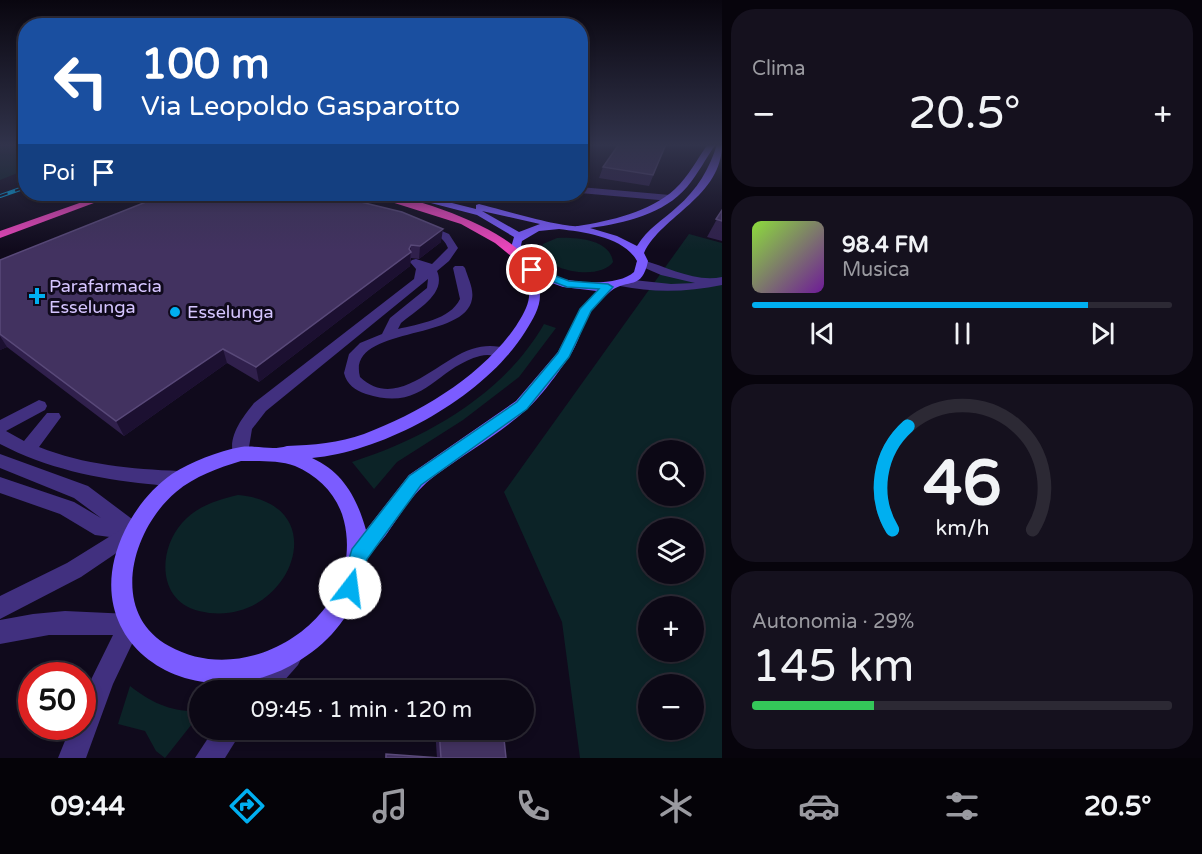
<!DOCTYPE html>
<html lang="it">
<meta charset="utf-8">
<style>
:root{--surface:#0c0815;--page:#15111e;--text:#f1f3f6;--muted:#9a9aa0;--line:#2c2934;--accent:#00aff0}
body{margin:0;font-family:"Varela Round",sans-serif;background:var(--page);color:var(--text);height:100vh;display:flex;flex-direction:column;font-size:22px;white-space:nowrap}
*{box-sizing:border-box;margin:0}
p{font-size:20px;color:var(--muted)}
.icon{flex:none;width:33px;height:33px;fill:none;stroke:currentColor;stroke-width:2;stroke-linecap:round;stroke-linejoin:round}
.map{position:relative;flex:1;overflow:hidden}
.panel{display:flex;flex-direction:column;gap:9px;padding:9px;background:#07040c;width:480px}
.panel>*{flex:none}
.hud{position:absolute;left:18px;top:18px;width:570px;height:183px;border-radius:24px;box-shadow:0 3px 9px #0003,0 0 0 2px var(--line);background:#1a4fa0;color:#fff;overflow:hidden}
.controls{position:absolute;left:638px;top:440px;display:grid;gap:12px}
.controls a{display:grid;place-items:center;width:66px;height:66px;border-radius:50%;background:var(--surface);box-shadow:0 3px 9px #0003,0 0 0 2px var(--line);font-size:30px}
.speed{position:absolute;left:18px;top:662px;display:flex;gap:12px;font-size:30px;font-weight:700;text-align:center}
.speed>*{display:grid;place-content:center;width:78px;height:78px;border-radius:50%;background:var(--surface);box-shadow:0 3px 9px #0003,0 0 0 2px var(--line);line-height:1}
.speed .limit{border:9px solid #d22;background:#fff;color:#111}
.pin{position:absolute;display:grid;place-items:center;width:51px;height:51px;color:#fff;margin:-26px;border:3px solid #fff;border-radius:50%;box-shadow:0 2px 6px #0007}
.me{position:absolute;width:66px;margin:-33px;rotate:15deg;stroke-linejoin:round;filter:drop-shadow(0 0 4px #0008)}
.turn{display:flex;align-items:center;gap:21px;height:126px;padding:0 24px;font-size:27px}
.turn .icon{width:78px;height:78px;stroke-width:2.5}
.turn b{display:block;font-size:42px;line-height:51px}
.then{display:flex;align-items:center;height:57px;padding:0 24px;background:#0003;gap:12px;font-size:22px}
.big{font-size:45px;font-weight:600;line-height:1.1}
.panel .tile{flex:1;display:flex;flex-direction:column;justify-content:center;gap:9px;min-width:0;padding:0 21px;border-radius:24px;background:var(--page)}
.panel .dial{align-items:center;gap:0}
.dial svg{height:156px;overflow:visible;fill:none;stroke:var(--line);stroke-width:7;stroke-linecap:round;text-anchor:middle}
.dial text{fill:var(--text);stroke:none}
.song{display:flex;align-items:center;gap:18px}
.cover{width:72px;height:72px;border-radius:9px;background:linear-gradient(135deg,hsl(90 70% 55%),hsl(280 70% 35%))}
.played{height:6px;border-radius:3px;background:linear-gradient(90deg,var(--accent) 80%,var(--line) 80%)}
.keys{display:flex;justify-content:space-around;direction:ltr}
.heat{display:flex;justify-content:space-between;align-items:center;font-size:33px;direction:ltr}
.charge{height:9px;border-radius:4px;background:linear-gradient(90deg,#34c759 29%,var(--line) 0)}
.trip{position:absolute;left:189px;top:680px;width:345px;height:60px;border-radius:30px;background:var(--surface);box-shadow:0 3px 9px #0003,0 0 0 2px var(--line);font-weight:600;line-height:60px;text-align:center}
.tab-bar{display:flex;height:96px;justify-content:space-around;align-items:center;background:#050308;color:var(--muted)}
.tab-bar .icon{width:42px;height:42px}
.tab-bar .selected{color:var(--accent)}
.tab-bar b{font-size:27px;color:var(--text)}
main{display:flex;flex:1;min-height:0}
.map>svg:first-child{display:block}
.green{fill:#0c2327;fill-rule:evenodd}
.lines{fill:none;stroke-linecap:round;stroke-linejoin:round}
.service{fill:#41307f;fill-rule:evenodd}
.minor{fill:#41307f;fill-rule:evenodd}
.tertiary{fill:#41307f;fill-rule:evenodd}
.secondary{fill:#7b5cff;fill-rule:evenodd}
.trunk{fill:#ec46bd;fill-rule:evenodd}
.rail-casing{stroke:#00aff0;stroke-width:4}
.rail{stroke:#100a1c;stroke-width:2;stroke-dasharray:8;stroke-linecap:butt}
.wall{fill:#30204c}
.shaded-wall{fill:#1c1031}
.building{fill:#423260;stroke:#594979;stroke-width:1.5}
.route{fill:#00aff0;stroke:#00729c;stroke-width:1.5}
.poi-dot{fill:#00aff0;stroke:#100a1c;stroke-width:2}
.labels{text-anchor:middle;stroke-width:6;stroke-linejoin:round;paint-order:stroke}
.poi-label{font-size:18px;fill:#d5c5ff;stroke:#100a1c;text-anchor:start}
</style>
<main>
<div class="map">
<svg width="722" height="758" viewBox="0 0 722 758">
<rect width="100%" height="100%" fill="#100a1c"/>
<!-- green -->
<g class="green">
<path d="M0,144H25V170L0,180Z"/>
<path d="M689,234L722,243V758H580L562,622L504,492ZM648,450H693V495H648ZM648,528H693V573H648ZM648,606H693V651H648ZM648,684H693V729H648Z"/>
<path d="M557,238C575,237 610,239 613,262C599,283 532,269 543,244Z"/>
<path d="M544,324L556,328L519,377L463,420L397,462L374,489L352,462C427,438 504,394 544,324Z"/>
<path d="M238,495C341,504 287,633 199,611C157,601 158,550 182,523C197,506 217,500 238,495Z"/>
<path d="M130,686C152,703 171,712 199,711V715L165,758L156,751L145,731L118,724Z"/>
</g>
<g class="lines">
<!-- service -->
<g class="service">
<path d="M423,223L449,234L458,248L449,261L437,271C447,294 416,310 401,323L398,329C418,324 450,320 460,299L453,268L455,266H463L465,268C468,278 474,289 472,299C465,342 346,325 360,377C397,412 437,360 472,349C484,345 496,345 508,349L510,352L508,355C499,358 490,353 480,356C435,368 424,413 366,394C355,390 347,385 344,373L349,354L360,343L382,334L390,318L427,288L428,279L266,411L252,429L247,459L241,461L235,459C225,439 243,417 254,403L414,279L416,269L410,262L412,260L416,259L432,264L448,248C443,235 431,232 419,228L418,226Z"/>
<path d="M39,400L45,402L47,406L45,410L6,431L24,441L47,413H59L61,417L39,447C84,465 132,469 179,471L185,474L188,479L185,484C174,488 160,485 148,484C97,479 46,468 0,444V420Z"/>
<path d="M0,454L88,486L140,525L143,531L140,537L132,540L95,535L60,514L0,493V477L74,502L101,518L74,498L0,468Z"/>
</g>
<!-- minor -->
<g class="minor">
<path d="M580,187L670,195L675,198L670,201L580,193Z"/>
<path d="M642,260C668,267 696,283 722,277V285C688,292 654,293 620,286V280L624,279L671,284L695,283L661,275L638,265L636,263Z"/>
</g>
<!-- tertiary -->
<g class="tertiary">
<path d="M133,522L140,525L143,531L140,537L81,577L0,619V596L67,563Z"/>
<path d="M65,611L130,614L138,617L141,625L113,684L86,758H58L71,726H82V698L113,635H49L0,644V620L33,614Z"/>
<path d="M290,645L298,649L302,657L298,665L276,690H247C253,674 274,652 290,645Z"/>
<path d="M214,729H243L225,758H195Z"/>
</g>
<!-- secondary -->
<path class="secondary" d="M708,144H716C706,158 698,174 687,187C664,214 625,223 590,228L617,236L637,246C647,229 663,220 677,207C697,190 710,168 717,144H722C722,197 662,215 644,253L648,261C642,291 628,278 611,291C605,296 597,304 592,310C582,324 579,343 569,357C558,373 540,398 526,410C499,434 466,453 436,475C415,490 401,513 386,535C380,543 372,551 367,560C363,569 363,581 359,590C346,624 322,649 290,666C191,719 70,643 125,530C136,508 152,488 172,474C191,462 218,451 241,447C256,445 272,451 287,446C313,445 339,443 364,434C420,413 482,376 516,326C521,318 528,307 529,297C530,281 516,265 510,251L514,237L477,215L404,196L403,194H416L476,209V205L479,204C499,209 563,228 578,226C610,221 650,212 675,189C689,176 697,159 708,144ZM482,211L540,224L519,232ZM559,229C584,232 624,237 637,261L634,272C611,294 510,280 522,241L539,231ZM535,277L563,287L597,291L580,309L558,352L516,401L409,475L366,530C357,498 343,472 312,458C387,451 485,396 525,332C537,313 546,298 535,277ZM241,461C258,461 279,460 295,466C319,476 338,496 344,521C367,615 250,692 169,646C108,612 132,529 176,492C195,476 218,468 241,461Z"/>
<!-- trunk -->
<g class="trunk">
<path d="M105,194H118L0,238V231Z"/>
<path d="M366,194C402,190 497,225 521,253L519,256H511L495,243L461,224Z"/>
</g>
<defs>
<path id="rail" d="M0,196L26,187"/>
</defs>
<!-- rail casing -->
<use href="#rail" class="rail-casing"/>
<!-- rail -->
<use href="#rail" class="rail"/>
</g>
<!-- wall -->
<g class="wall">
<path d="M618,144H666L649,186L599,178L603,167L618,146Z"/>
<path d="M722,210V241L707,237Z"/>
<path d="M441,242L419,259L411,258L410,266L259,382L227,363L124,436L7,347L0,350V260Z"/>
<path d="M435,729H503L506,758H385L386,754L437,758Z"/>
</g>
<!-- shaded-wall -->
<g class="shaded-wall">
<path d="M443,229L441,242L419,259L420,246Z"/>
<path d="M411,245L410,266L259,382L256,367L409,249Z"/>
<path d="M0,336L7,347L0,350Z"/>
<path d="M223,349L227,363L124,436L116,421Z"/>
</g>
<!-- building -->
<g class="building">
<path d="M619,144H666L653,175L603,167Z"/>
<path d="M166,194H320L324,195V194H328L402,212L443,229L420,246L411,245L409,249L411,252L256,367L223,349L116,421L0,334V260Z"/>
<path d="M722,210V221L716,219Z"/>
<path d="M437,683L498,686V690H437Z"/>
<path d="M439,729H503L506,758H386V754L441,758Z"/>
</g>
<!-- sky -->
<linearGradient id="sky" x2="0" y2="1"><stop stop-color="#09060f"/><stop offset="0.58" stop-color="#31334b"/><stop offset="1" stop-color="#31334b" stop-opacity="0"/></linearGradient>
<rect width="722" height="250" fill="url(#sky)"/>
<!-- route -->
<path class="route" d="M532,267L569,281L608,284L613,287L591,311L569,357L527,409L421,485L367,559L357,595L350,598L343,595L340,588L352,549L409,476L517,402L558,353L580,309L599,289L567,287L528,272V268Z"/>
<!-- markers -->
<g class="poi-dot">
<path d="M34 287h6v6h6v6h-6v6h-6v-6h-6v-6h6z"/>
<circle cx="175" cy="312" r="6"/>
</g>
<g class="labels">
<!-- poi labels -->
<g class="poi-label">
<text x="49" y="292">Parafarmacia<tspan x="49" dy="21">Esselunga</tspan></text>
<text x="187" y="318">Esselunga</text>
</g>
</g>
</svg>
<div class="controls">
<a><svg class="icon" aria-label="search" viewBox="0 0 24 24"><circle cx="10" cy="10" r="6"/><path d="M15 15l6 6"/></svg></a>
<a><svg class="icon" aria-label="layers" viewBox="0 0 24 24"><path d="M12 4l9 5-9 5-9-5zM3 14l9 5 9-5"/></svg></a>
<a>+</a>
<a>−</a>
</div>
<div class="speed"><div class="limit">50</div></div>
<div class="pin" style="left:532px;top:270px;background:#d93025"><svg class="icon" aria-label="arrive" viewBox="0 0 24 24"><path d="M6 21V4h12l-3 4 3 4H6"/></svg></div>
<svg class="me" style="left:350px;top:588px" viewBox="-20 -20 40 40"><circle r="19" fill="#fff"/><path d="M0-13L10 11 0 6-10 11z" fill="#00aff0"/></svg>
<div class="trip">09:45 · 1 min · 120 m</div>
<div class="hud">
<div class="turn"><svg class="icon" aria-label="left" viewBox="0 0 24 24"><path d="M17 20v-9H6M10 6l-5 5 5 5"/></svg><div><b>100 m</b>Via Leopoldo Gasparotto</div></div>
<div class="then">Poi<svg class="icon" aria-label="arrive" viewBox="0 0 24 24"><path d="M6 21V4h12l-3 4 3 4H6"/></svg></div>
</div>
</div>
<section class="panel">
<div class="tile"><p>Clima</p>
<div class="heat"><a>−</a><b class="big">20.5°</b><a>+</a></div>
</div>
<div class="tile">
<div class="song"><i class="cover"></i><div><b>98.4 FM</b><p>Musica</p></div></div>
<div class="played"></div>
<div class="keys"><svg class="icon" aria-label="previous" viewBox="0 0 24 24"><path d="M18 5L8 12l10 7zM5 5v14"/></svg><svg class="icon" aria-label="pause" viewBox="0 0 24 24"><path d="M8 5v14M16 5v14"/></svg><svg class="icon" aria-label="next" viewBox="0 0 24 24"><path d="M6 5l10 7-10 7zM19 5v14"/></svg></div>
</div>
<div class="tile dial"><svg viewBox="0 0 100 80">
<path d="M14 69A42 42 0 1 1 86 69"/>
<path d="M14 69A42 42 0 0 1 22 16" stroke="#00aff0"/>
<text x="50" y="56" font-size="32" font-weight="700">46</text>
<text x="50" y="72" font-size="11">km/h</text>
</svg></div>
<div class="tile"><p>Autonomia · 29%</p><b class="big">145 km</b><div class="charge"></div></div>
</section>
</main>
<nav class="tab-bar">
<b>09:44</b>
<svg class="icon selected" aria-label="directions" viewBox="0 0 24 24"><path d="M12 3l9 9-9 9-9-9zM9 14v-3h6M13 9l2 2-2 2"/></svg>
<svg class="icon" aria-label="music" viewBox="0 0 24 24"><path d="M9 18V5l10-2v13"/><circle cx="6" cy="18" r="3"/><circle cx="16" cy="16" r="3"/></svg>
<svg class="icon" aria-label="phone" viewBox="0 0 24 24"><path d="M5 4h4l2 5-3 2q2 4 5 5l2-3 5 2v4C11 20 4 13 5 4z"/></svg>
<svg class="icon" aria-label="climate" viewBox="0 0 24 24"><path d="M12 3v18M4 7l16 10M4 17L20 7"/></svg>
<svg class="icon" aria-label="car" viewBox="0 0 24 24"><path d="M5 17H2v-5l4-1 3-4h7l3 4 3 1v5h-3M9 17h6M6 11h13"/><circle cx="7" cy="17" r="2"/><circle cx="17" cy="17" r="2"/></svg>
<svg class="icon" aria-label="filters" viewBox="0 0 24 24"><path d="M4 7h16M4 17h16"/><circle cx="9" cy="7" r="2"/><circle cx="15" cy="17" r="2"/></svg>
<b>20.5°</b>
</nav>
